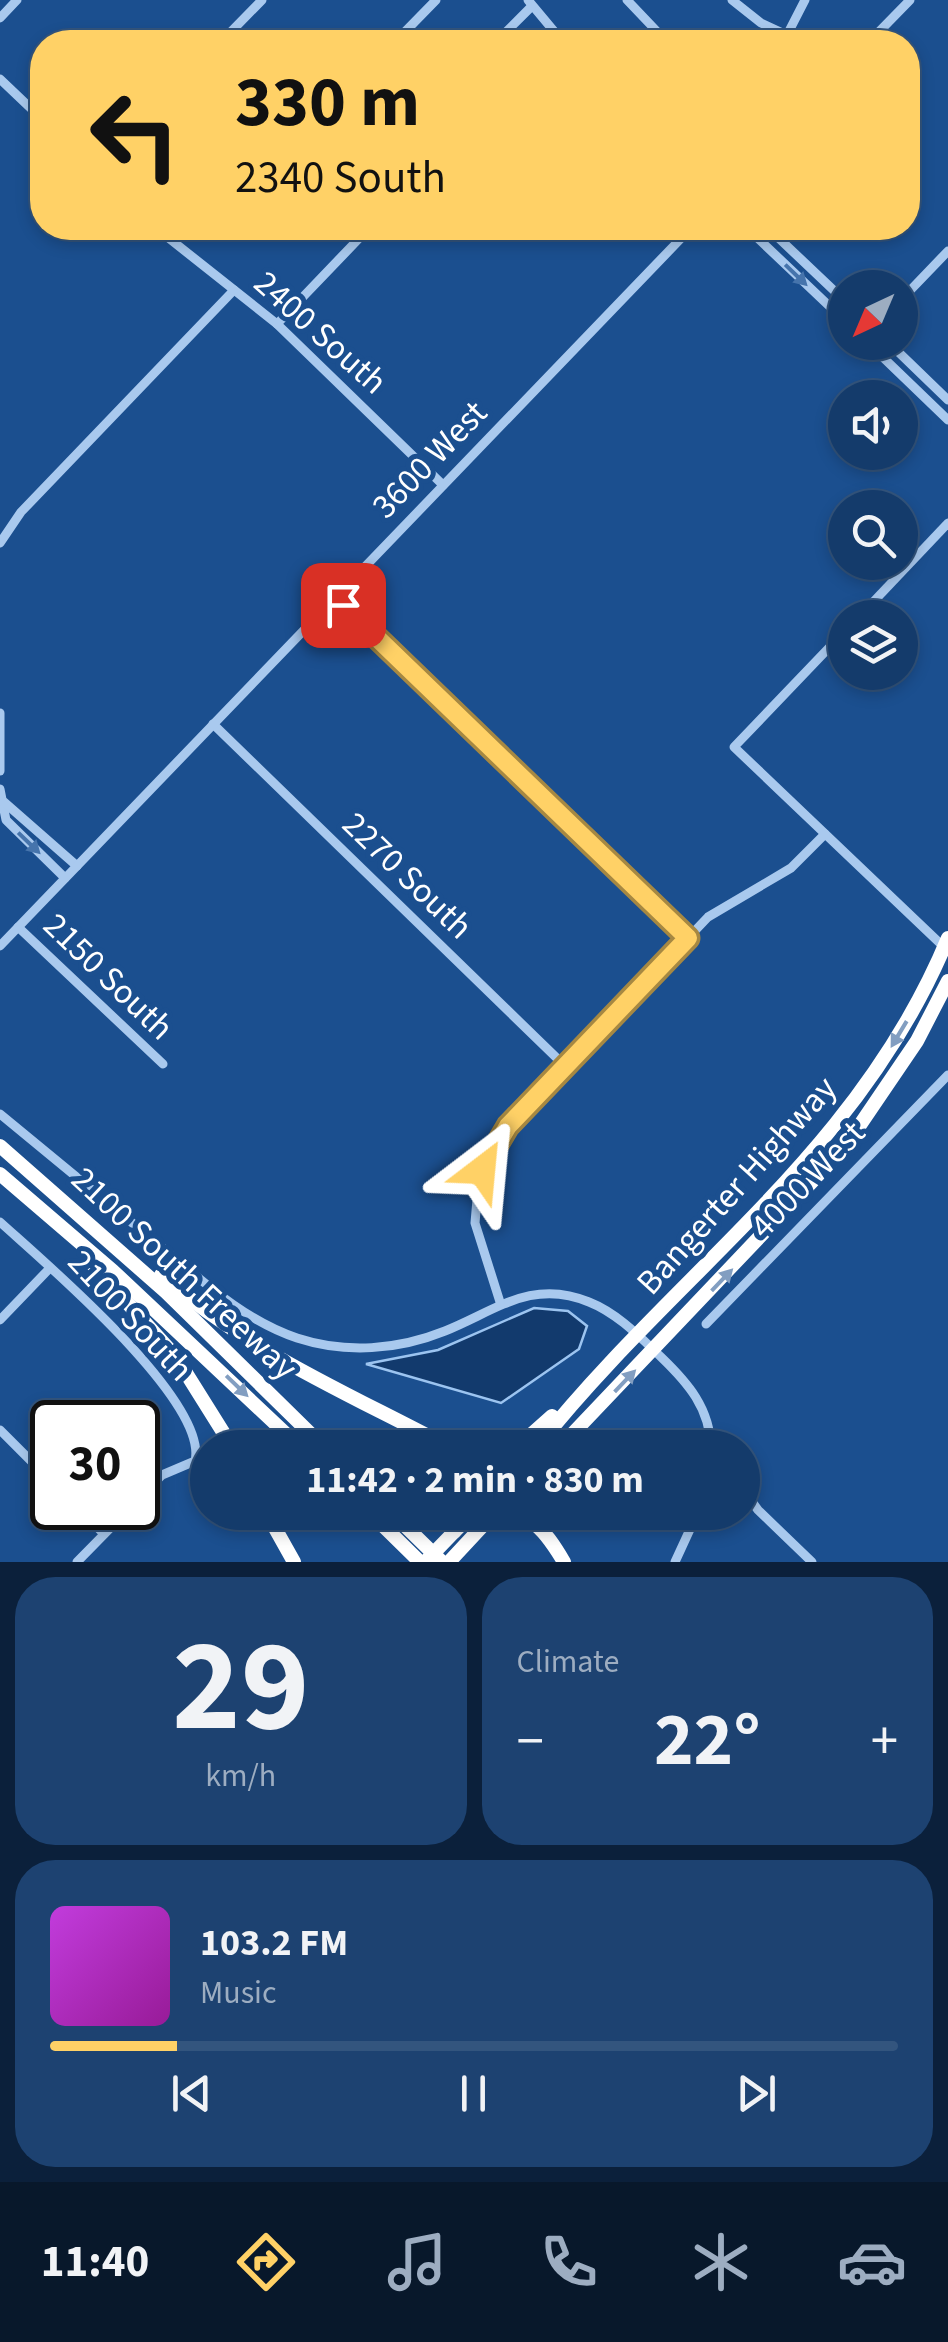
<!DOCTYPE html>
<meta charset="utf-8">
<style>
:root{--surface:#143b6b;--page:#1d4271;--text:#f1f3f6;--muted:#9dadc1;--line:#33557e;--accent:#ffd166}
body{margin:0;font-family:"Source Sans 3",sans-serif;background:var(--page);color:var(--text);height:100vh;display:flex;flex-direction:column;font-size:38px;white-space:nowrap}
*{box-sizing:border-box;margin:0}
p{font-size:32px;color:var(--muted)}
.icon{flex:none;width:55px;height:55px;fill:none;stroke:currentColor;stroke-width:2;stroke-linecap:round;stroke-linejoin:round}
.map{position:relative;height:1562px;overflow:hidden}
.sheet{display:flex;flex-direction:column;gap:15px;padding:15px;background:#0b203b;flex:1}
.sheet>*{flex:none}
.guide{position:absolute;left:30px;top:30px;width:890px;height:210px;border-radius:40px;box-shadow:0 5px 15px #0003,0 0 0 2px var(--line);background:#ffd166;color:#111;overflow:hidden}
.needle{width:65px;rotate:224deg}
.tools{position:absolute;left:828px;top:270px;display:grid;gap:20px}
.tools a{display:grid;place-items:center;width:90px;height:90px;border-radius:50%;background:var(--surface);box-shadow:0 5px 15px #0003,0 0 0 2px var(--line);font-size:50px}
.speed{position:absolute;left:30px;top:1400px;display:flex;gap:20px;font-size:50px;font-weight:700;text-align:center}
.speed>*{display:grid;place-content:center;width:130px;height:130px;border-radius:50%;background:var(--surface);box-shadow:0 5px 15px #0003,0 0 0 2px var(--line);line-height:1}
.speed .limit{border:5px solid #111;border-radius:15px;background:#fff;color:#111}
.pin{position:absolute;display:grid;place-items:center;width:85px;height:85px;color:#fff;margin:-42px;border-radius:20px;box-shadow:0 5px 15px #0006}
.me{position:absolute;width:110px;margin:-55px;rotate:29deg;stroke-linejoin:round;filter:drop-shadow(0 0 8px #0008)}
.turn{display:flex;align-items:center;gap:35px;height:210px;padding:0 40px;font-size:45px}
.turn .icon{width:130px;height:130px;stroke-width:2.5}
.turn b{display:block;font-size:70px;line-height:85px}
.big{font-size:75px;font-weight:700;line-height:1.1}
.sheet .widget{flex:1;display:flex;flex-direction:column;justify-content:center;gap:15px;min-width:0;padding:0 35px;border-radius:40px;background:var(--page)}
.sheet .dial{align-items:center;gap:0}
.dial b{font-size:130px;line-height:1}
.song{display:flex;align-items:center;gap:30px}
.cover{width:120px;height:120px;border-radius:15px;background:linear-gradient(135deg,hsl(290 70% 55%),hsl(300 70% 35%))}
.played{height:10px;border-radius:5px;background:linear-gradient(90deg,var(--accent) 15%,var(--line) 15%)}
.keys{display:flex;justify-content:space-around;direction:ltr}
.heat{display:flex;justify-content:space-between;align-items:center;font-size:55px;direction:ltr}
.sheet .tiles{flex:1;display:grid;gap:15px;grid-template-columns:1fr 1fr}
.widget:last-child{grid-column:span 2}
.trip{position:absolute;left:190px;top:1430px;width:570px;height:100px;border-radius:50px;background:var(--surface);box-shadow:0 5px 15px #0003,0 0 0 2px var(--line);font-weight:700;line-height:100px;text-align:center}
.dock{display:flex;height:160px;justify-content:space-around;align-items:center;background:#08182b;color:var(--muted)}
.dock .icon{width:70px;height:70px}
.dock .current{color:var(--accent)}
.dock b{font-size:45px;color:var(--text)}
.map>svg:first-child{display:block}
.water{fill:#123a6d;stroke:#9cc4f0;stroke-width:2.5}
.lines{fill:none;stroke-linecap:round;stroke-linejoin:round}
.minor{stroke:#a9c9ee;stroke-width:9}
.highway{stroke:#fff;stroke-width:14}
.highway-bridge{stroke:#fff;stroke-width:14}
.oneway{fill:#4674ac}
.oneway2{fill:#829ec1}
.route-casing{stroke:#a68842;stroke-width:25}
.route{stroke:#ffd166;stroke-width:18}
.labels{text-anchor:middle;stroke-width:10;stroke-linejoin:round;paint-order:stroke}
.street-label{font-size:35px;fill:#fff;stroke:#1b4f8f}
</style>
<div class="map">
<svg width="948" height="1562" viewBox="0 0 948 1562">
<rect width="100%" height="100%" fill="#1b4f8f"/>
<!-- water -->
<path class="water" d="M534,1308L568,1311L587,1326L579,1349L501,1403L366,1364L438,1350Z"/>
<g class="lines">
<!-- minor -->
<g class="minor">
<path d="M528,0L563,42"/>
<path d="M627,0L667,42"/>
<path d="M732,0L761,23L802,42"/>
<path d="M0,18L17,0"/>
<path d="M787,35L805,0"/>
<path d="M221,42L262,0"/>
<path d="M395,42L436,0"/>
<path d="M496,42L531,7"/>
<path d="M869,42L910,0"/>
<path d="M0,79L42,119"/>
<path d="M156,228L277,324L443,485"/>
<path d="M747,228L845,321"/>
<path d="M768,228L845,301"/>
<path d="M900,301L948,251"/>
<path d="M277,324L369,228"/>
<path d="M867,342L948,420"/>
<path d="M888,342L948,400"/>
<path d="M0,543L21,512L234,290"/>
<path d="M335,597L688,938"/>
<path d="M858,618L948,523"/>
<path d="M845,631L734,747L945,948"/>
<path d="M0,713V771"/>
<path d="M213,724L565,1066"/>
<path d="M0,789L6,820L65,878"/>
<path d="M4,802L77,866"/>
<path d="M18,927L163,1064"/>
<path d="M0,946L691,228"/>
<path d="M0,1114C51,1156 102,1198 153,1240C197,1276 242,1320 297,1338C346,1354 398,1350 445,1331C495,1311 532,1278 589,1302C617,1313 640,1337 661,1357C688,1383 710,1408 711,1448"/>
<path d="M0,1222C44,1262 209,1401 195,1461L162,1475L138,1499"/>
<path d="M500,1302L475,1223L478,1188L497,1139L708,917L791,868L825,834"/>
<path d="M0,1320L50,1268"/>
<path d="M706,1324L948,1075"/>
<path d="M0,1430L52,1482"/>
<path d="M742,1488L758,1510L812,1562"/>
<path d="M78,1508L104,1534"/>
<path d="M77,1562L130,1508"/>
<path d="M675,1562L698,1512"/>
</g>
<!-- highway -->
<g class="highway">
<path d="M0,1146L166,1292L325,1448"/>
<path d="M0,1174L113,1271L301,1448"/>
<path d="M87,1258L176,1357L233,1448"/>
<path d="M161,1275C252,1354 346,1392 451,1448"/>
<path d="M516,1448L552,1416"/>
<path d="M536,1448C676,1271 858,1156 948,938"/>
<path d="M559,1448L845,1147L917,1041L948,981"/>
<path d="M266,1512L294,1562"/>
<path d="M369,1512L420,1562"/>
<path d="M391,1512L442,1562"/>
<path d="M485,1524C525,1501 545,1530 564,1562"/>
<path d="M454,1532L474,1512"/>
<path d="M449,1562L489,1519"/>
</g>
<!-- highway-bridge -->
<path class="highway-bridge" d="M425,1562L454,1532"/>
</g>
<!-- one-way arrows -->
<defs><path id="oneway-solid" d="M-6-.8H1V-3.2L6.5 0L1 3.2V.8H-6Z" transform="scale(2.5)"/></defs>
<g class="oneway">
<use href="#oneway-solid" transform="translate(796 275) rotate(44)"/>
<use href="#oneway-solid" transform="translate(29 843) rotate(44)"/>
</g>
<g class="oneway2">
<use href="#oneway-solid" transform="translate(899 1034) rotate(121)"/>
<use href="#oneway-solid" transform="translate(722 1280) rotate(-46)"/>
<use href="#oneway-solid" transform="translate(625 1381) rotate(-46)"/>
<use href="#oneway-solid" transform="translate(237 1386) rotate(44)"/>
</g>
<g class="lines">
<defs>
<path id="route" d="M343,605L688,938L508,1126L482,1170"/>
</defs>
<!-- route casing -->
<use href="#route" class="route-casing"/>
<!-- route -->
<use href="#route" class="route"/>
</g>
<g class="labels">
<!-- street labels -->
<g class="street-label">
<text transform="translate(321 332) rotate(42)" y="12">2400 South</text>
<text transform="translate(429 459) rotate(-46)" y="12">3600 West</text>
<text transform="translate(408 875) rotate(44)" y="12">2270 South</text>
<text transform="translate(109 976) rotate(44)" y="12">2150 South</text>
<text transform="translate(807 1179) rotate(-46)" y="12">4000 West</text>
<text transform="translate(736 1185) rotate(-48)" y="12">Bangerter Highway</text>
<text transform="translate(185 1273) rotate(43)" y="12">2100 South Freeway</text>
<text transform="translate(131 1315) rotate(47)" y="12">2100 South</text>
</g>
</g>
</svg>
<div class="tools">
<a><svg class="needle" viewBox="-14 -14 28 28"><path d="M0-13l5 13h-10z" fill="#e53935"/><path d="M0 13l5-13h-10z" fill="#9dadc1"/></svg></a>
<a><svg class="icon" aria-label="sound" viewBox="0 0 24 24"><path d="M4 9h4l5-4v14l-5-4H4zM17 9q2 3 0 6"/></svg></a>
<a><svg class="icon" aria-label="search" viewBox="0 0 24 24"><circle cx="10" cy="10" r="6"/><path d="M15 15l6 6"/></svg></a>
<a><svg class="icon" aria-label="layers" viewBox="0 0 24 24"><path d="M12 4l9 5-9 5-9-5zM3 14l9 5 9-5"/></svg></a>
</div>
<div class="speed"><div class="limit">30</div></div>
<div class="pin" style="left:343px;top:605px;background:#d93025"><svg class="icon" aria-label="arrive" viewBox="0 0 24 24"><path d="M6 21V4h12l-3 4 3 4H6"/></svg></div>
<svg class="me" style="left:482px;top:1170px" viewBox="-20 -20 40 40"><path d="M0-17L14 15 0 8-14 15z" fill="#ffd166" stroke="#fff" stroke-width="4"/></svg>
<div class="trip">11:42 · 2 min · 830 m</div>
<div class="guide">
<div class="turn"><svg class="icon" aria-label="left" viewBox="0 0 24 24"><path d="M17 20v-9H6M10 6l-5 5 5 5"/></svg><div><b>330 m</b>2340 South</div></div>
</div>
</div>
<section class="sheet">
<div class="tiles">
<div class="widget dial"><b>29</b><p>km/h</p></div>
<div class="widget"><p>Climate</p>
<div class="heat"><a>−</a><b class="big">22°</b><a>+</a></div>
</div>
<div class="widget">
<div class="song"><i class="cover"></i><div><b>103.2 FM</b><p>Music</p></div></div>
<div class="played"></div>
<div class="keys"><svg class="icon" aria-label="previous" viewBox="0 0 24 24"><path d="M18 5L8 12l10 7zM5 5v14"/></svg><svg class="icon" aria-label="pause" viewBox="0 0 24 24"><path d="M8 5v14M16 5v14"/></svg><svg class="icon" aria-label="next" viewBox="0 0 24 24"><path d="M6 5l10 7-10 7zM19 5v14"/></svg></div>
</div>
</div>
</section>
<nav class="dock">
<b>11:40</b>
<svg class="icon current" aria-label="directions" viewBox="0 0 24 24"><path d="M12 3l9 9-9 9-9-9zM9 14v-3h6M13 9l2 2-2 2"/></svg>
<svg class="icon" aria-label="music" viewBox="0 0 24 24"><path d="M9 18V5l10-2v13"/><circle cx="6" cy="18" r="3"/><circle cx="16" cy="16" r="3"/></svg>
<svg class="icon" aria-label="phone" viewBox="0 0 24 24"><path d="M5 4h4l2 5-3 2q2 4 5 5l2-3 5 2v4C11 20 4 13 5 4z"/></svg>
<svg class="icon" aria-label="climate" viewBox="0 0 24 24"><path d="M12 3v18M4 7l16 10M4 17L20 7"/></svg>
<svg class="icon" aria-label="car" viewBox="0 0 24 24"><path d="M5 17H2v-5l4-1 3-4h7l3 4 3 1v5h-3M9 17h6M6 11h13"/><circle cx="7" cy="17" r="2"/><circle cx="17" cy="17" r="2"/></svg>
</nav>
